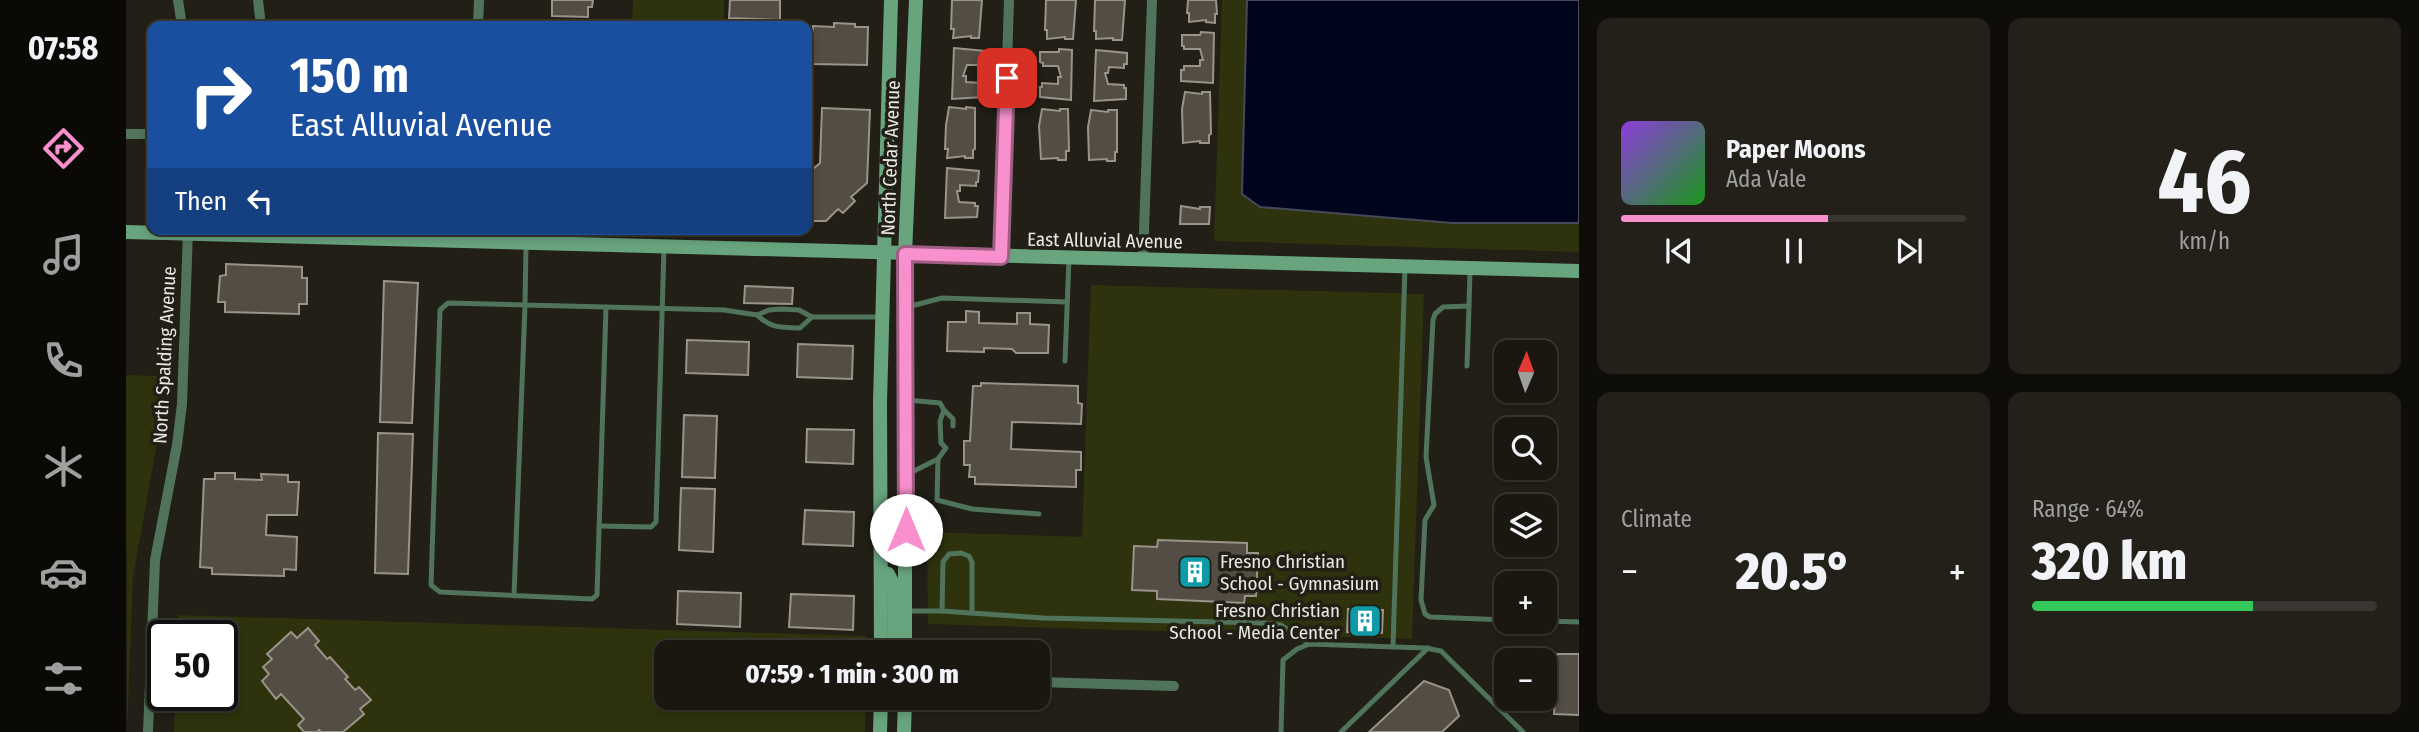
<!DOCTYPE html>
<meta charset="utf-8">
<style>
:root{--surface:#191710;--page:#222019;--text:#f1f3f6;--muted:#9f9f9f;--line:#373630;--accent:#f790cd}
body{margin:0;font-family:"Fira Sans Condensed",sans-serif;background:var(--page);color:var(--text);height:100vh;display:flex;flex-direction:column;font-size:26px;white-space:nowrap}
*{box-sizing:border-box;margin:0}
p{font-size:23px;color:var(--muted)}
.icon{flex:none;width:38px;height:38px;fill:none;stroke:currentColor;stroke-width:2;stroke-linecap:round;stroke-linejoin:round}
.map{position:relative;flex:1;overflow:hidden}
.drawer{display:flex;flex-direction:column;gap:18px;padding:18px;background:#0e0d09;width:840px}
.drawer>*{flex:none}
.guide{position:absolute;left:21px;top:21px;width:665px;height:214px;border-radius:14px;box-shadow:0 4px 10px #0003,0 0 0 2px var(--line);background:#1a4fa0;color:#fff;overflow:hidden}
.needle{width:46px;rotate:2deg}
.buttons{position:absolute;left:1368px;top:340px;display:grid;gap:14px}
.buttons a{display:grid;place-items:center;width:63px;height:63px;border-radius:14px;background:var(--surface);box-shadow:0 4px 10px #0003,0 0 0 2px var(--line);font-size:35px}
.speed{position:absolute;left:21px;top:620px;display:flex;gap:14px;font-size:35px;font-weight:700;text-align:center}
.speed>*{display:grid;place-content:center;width:91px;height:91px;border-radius:50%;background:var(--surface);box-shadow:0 4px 10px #0003,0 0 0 2px var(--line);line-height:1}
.speed .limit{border:4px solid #111;border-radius:10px;background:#fff;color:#111}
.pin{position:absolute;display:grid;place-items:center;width:60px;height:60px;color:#fff;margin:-30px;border-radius:14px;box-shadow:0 4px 10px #0006}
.me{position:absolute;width:77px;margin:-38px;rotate:0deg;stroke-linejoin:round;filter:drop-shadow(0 0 5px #0008)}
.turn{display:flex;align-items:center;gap:24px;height:147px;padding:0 28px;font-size:32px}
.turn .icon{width:91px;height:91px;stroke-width:2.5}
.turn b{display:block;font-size:49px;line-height:60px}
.then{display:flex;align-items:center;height:66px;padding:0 28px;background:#0003;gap:14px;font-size:26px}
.big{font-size:52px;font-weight:800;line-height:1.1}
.drawer .card{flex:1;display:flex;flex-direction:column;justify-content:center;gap:10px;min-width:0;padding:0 24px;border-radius:14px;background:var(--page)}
.drawer .dial{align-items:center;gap:0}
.dial b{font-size:91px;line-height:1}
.song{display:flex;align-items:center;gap:21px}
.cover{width:84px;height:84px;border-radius:10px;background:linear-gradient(135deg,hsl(270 70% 55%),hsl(120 70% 35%))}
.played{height:7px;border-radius:4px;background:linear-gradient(90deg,var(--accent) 60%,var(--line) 60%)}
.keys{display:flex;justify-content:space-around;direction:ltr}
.heat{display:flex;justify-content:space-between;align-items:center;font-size:38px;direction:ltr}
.charge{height:10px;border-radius:5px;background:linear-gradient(90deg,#34c759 64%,var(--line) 0)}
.drawer .tiles{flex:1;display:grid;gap:18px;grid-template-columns:repeat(2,1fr)}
.trip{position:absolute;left:528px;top:640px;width:396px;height:70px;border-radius:14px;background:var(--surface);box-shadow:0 4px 10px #0003,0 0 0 2px var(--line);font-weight:800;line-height:70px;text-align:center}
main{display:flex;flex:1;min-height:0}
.tabs{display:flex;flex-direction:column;width:126px;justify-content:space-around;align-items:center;background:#0a0906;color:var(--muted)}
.tabs .icon{width:49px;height:49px}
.tabs .selected{color:var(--accent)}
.tabs b{font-size:32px;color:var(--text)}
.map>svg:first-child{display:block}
.green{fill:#2e320d}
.water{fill:#00051e;stroke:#464958;stroke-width:2}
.building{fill:#534d44;stroke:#9a9389;stroke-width:2}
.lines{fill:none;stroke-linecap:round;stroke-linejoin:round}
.service{stroke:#4f745b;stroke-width:5}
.minor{stroke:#4f745b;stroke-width:10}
.secondary{stroke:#68a57e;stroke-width:14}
.route-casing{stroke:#a15e85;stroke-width:18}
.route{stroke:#f790cd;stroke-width:12}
.labels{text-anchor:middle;stroke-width:7;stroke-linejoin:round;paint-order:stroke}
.street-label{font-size:19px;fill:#e8e7e1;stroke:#211f16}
.poi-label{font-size:19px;fill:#e8e7e1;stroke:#211f16;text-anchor:start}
</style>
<main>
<nav class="tabs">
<b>07:58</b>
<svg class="icon selected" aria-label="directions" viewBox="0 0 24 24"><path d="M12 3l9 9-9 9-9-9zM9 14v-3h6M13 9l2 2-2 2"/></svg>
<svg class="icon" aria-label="music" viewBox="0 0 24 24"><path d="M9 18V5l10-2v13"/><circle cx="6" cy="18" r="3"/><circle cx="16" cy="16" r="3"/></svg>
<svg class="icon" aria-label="phone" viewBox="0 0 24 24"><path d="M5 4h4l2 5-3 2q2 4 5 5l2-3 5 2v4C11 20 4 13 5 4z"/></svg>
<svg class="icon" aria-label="climate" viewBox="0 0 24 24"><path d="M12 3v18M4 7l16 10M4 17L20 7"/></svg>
<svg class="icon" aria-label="car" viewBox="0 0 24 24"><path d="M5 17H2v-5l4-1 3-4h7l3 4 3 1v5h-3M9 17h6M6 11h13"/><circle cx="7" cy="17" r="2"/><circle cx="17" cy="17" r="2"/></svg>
<svg class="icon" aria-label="filters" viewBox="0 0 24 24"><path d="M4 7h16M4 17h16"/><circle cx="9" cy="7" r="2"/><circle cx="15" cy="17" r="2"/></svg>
</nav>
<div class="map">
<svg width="1453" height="732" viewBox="0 0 1453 732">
<rect width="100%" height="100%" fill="#211f16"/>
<!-- green -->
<g class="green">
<path d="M507,0H598V26H506Z"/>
<path d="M1096,0H1453V252L1088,241Z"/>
<path d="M965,285L1298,294L1286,639L802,624L801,532L956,537Z"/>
<path d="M0,375L36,376L32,438L7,577L1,732Z"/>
<path d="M52,615L740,636V653H541V698H740L739,732H48L49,695H96V635H51Z"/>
</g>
<!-- water -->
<path class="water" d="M1121,0H1453V223H1326L1134,207L1116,194Z"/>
<!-- building -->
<g class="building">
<path d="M426,0H467L466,7H462V17L426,16Z"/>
<path d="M604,0H654V20L603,18Z"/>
<path d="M826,0H856L853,38H845V36L827,38L828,29H825Z"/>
<path d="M920,0H950L947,39H939V37L921,39V30H919Z"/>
<path d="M969,0H999L996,40H987V38L970,39V31H968Z"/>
<path d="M1062,0H1090L1091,14H1089V23L1080,22V20L1063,22V13H1061Z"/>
<path d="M708,23L729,24V27H742L741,65L686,64L687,26L708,27Z"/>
<path d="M1075,32L1088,33L1087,83L1055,81V70H1058V66H1074V60H1077L1074,49H1058V46H1056V35H1074Z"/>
<path d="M828,48L859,51V62H857L856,65H841L837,76H840V82L856,83V86H858V97L826,99Z"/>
<path d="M933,49L946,50L945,100L914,97V87H916V83L932,84V77H935L932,66H917V63L914,62V52H933Z"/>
<path d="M970,50L1001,53V64H998V68L983,67L982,73H979L982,84L998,85V88H1000V99L968,101Z"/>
<path d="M1059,92L1076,94V92H1084L1085,134L1083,135V143H1074V141L1057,143L1056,109Z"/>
<path d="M823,107L840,109V107L849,108V149L847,150V158H839V156L821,158L822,149H819L820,125Z"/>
<path d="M696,108L744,110L741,183L725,197L729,201L717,213L712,209L700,221H681V174L694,163Z"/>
<path d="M916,109L934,111V109H942L943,151H940V160H932V158L915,159L913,126Z"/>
<path d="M965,110L982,112V110H991V152H989V161H981V159L963,160L962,127Z"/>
<path d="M821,168L853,171L852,182H850V186L834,185V191H831L833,202L849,203V206H852L851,217L819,218Z"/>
<path d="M1055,206L1074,209V207H1084L1083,224H1054Z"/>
<path d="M100,264L176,267V278H181V304H173V314L99,312V302H92L94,276L100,275Z"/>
<path d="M258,281L292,283L286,423L254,422Z"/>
<path d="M619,286L667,288L666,304L618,303Z"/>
<path d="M840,311L853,312V323L891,324V313H904V324L923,325L922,353H890L886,349L858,348V352L821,351L822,322H840Z"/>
<path d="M561,340L623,342L622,375L560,373Z"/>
<path d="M672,344L727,346L726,379L671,377Z"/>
<path d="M855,383L952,386V403L956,404L955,424L886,422L885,449L955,452V470H950V487L849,484V477H843L844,465H838V441H844L847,386H855Z"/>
<path d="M558,415L591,416L589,478L556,477Z"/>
<path d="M681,429L728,430L727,464L680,462Z"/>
<path d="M252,433L287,434L282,574L249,573Z"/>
<path d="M89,473H109V479L136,480L135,474L162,475V482H173L171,515H141L140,535L171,537L170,570L158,569V576L86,574V568L74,567L78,479H89Z"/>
<path d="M555,488L589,489L587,552L553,550Z"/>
<path d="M679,510L728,512L727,546L677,544Z"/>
<path d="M1032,540L1121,543V553H1132L1130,596H1119L1118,603L1031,599V591L1006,590L1008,546L1031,547Z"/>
<path d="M552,591L615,593L614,627L551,624Z"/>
<path d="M665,594L728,596L727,630L663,627Z"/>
<path d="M1222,609L1257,610L1256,633L1221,632Z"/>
<path d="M182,628L193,641L189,645L201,659L204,657L222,677L219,679L229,690L233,687L245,700L234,709L238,714L217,732H195L193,730L191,732H178L172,725L178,719L155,694L150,699L136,681L143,674L137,667L146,659L141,654L165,632L171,638Z"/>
<path d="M1431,654H1453V715L1428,714Z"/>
<path d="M1298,681L1323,690L1333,716L1316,732H1243Z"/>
</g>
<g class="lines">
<!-- service -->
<g class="service">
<path d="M400,245L399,305L598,310L631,315"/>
<path d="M1344,271L1343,306L1317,307L1309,314L1307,320L1300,457L1308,505L1299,520L1295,600L1299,614L1304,617L1381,620"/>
<path d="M781,307L816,298L941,302"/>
<path d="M655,309L673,310L686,317L674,328C654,327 646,329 631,315L643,310Z"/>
<path d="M686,317H755"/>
<path d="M939,361L943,258"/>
<path d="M1341,366L1343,306"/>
<path d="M781,400L814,403L818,410L814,421L815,443L820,448L812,459L782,474"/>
<path d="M818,410L827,419V426"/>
<path d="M812,459L811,500L846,509L913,514"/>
<path d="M473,526L525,527L530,522L538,247"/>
<path d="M388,596L399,305L322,303L314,310L305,585L314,592L466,599L471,595L480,307"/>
<path d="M780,611H816L917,618L1138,623L1155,625L1183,644"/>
<path d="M816,611L817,562L823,554L835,553L843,556L846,562V613"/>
<path d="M1419,621L1453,622"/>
<path d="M1267,647L1279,267"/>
<path d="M1155,732L1157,660L1171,649L1183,644L1299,648L1315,651L1397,732"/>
<path d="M1215,732L1302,648"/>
</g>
<!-- minor -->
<g class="minor">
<path d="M52,0L56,26"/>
<path d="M132,0L135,26"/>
<path d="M352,26L353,0"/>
<path d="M0,134H26"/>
<path d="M875,256L883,0"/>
<path d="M1017,260L1026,0"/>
<path d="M912,682L1048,686"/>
<path d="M22,732L29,560L51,445L56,404L62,230"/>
</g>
<!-- secondary -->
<g class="secondary">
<path d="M0,232L1453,271"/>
<path d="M756,572L762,574L768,586L769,653"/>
<path d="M755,653L754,402L765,0"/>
<path d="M779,653V254L790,0"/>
<path d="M754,732L755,698"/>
<path d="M778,732L779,698"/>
</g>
</g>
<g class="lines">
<defs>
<path id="route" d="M780,530L779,254L875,257L881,78"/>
</defs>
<!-- route casing -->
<use href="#route" class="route-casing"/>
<!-- route -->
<use href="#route" class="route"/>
</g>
<!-- icons -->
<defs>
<symbol id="building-square" viewBox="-11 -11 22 22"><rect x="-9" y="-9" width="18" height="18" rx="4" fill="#0f9aa8" stroke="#211f16"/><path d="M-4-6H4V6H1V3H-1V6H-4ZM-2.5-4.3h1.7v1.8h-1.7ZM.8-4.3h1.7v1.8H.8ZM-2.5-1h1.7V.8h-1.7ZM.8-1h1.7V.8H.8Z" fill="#fff"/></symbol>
</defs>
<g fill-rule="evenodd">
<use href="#building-square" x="1050" y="553" width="38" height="38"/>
<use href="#building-square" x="1220" y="602" width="38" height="38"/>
</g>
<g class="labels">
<!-- street labels -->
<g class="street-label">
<text transform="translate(764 158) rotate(-88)" y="7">North Cedar Avenue</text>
<text transform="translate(979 240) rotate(1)" y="7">East Alluvial Avenue</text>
<text transform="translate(38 355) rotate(-87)" y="7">North Spalding Avenue</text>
</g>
<!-- poi labels -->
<g class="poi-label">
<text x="1094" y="568">Fresno Christian<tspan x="1094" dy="22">School - Gymnasium</tspan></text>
<text x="1214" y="617" text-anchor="end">Fresno Christian<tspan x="1214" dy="22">School - Media Center</tspan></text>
</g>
</g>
</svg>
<div class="buttons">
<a><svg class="needle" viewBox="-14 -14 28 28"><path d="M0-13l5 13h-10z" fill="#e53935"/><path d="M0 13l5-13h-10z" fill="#9f9f9f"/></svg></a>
<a><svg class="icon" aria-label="search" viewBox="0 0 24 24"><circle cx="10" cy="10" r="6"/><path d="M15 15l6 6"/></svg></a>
<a><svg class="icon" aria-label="layers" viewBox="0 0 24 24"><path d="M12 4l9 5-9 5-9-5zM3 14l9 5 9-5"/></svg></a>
<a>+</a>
<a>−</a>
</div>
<div class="speed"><div class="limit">50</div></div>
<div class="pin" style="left:881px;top:78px;background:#d93025"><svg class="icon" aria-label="arrive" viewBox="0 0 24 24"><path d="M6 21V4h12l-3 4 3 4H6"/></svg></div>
<svg class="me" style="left:780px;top:530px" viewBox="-20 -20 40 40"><circle r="19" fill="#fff"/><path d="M0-13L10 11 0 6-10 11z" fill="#f790cd"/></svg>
<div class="trip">07:59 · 1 min · 300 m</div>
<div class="guide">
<div class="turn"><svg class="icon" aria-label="right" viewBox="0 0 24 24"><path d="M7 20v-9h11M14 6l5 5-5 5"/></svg><div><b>150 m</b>East Alluvial Avenue</div></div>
<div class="then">Then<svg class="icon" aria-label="left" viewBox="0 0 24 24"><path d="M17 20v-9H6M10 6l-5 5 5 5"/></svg></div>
</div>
</div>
<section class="drawer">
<div class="tiles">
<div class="card">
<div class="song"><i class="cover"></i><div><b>Paper Moons</b><p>Ada Vale</p></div></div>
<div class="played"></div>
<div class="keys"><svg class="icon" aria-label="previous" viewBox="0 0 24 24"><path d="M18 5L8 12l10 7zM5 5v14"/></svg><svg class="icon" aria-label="pause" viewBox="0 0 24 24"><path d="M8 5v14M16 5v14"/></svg><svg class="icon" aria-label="next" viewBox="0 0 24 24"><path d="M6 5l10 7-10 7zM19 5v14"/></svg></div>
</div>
<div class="card dial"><b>46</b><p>km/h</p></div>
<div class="card"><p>Climate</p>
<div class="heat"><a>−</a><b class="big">20.5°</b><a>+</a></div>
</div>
<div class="card"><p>Range · 64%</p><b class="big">320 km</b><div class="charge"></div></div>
</div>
</section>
</main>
